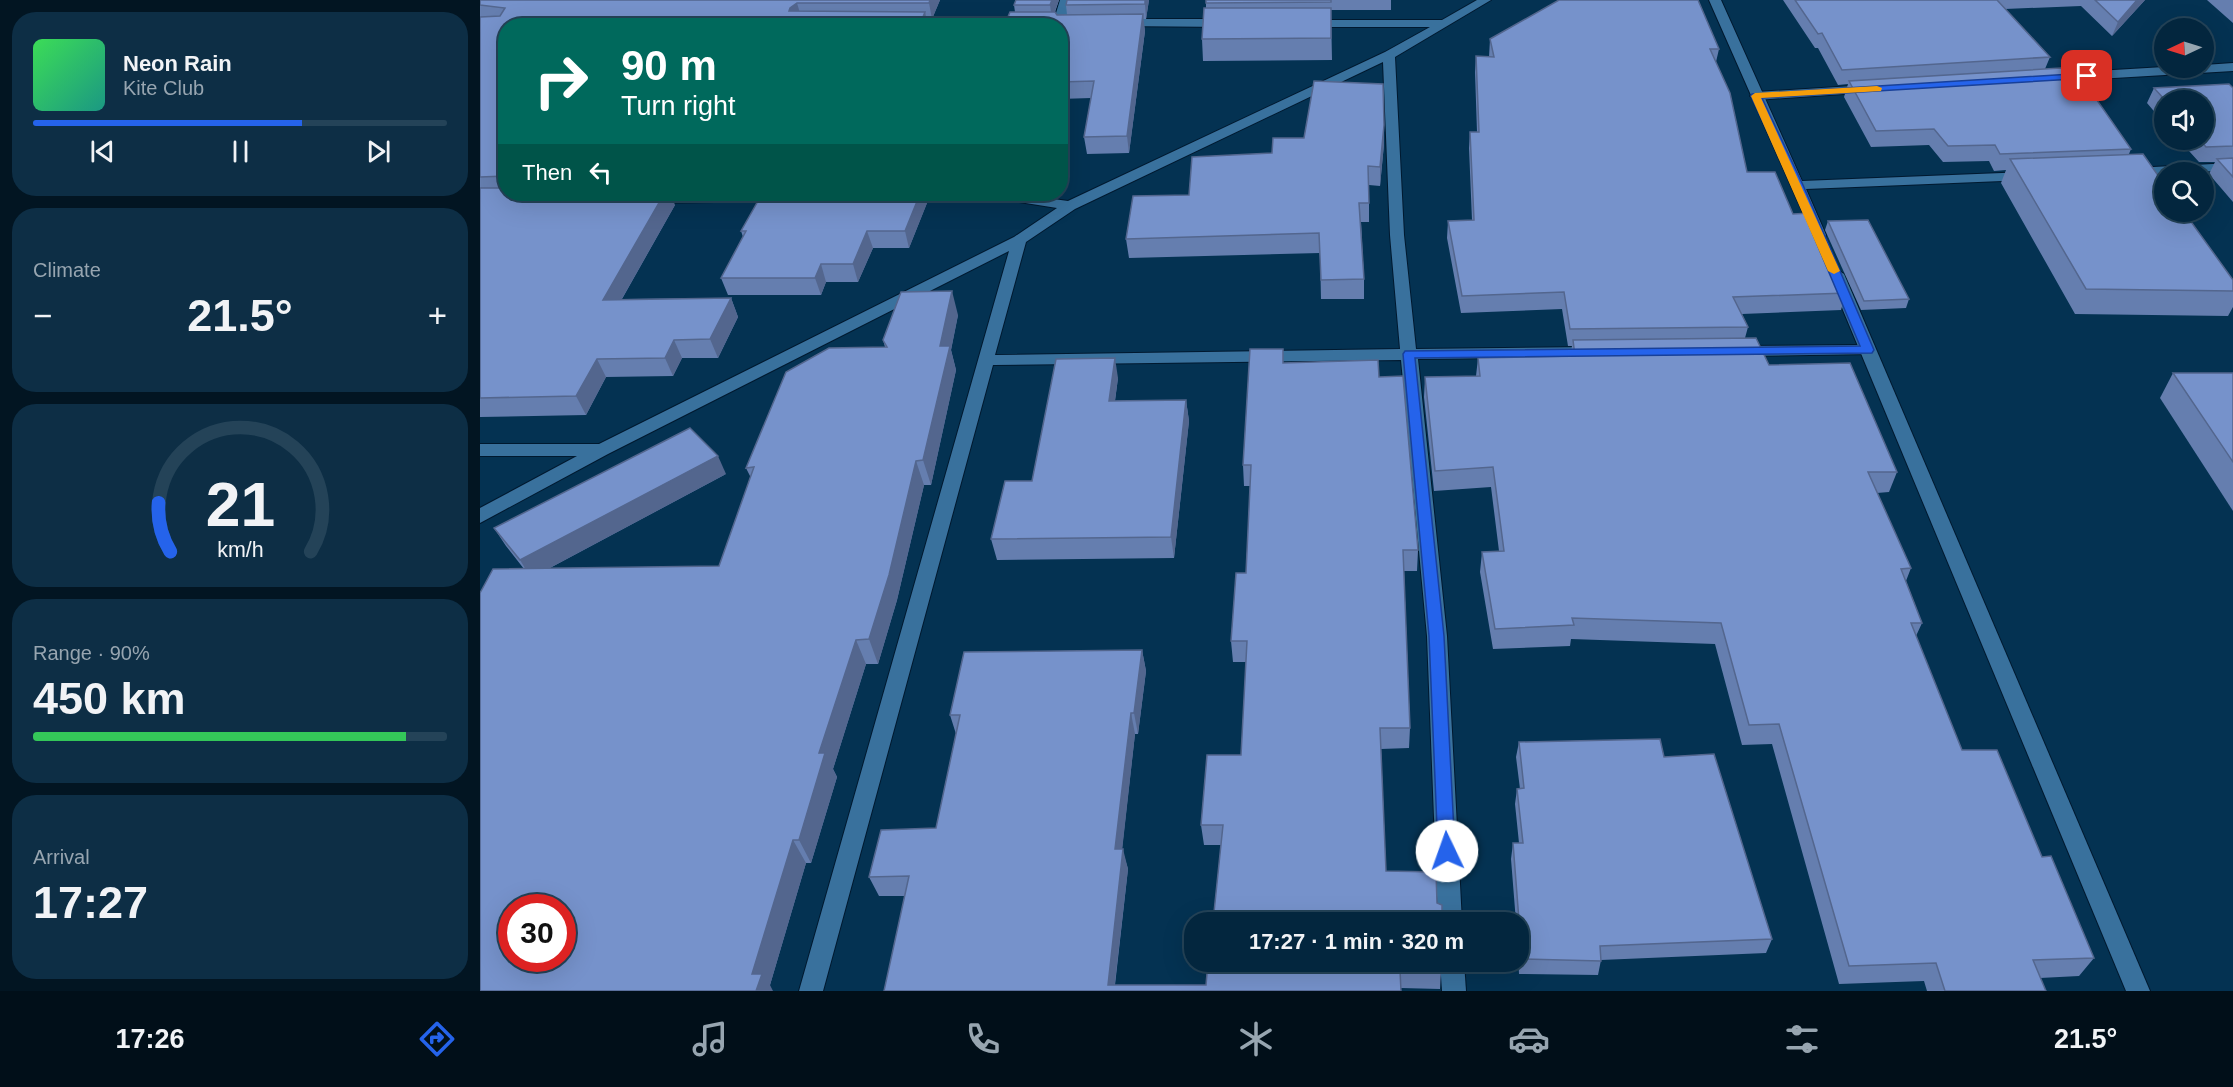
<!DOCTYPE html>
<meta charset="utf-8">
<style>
:root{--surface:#03263e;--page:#0d2e45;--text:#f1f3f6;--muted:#97a5b0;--line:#244358;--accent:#2563eb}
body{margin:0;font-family:Helvetica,sans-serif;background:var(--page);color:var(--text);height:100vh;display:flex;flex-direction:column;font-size:22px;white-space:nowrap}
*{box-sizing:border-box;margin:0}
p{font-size:20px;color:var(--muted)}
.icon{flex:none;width:33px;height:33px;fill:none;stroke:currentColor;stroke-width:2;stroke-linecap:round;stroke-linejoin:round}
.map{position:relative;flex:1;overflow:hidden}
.sheet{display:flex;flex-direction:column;gap:12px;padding:12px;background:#021522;width:480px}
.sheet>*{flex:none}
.hud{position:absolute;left:18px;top:18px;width:570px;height:183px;border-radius:24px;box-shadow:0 6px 24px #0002,0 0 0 2px var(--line);background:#00695c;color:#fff;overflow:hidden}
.needle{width:39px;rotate:266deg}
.controls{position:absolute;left:1674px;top:18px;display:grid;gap:12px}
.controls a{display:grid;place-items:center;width:60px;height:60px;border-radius:50%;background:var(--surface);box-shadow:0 6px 24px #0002,0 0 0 2px var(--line);font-size:30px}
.speed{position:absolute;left:18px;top:894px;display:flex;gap:12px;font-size:30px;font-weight:700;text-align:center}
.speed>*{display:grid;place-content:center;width:78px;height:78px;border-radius:50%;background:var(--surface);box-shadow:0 6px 24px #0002,0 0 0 2px var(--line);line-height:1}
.speed .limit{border:9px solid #d22;background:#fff;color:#111}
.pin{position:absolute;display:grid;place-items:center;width:51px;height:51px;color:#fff;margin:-26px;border-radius:12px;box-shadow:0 3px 9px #0006}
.me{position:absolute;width:66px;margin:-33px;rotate:357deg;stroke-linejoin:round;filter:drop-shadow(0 0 4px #0008)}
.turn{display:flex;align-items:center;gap:21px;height:126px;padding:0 24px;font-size:27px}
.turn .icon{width:78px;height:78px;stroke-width:2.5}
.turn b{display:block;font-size:42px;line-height:51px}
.then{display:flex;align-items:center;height:57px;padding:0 24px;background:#0003;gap:12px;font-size:22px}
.big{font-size:45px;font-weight:600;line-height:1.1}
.sheet .card{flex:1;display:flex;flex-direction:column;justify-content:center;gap:9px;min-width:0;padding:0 21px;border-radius:24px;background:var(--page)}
.sheet .dial{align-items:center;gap:0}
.dial svg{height:156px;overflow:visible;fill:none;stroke:var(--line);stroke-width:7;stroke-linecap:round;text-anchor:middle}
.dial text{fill:var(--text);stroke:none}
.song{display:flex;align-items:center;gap:18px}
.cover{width:72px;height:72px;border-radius:9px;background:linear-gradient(135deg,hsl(130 70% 55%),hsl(170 70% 35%))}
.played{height:6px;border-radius:3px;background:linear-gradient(90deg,var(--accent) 65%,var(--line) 65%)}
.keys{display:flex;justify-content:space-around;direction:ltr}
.heat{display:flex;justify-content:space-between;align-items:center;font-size:33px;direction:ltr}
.charge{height:9px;border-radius:4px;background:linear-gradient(90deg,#34c759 90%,var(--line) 0)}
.trip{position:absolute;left:704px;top:912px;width:345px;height:60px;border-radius:24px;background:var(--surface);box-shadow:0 6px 24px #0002,0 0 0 2px var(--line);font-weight:600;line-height:60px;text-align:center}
.tab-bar{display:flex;height:96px;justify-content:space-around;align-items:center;background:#010f19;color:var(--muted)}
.tab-bar .icon{width:42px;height:42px}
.tab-bar .selected{color:var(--accent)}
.tab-bar b{font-size:27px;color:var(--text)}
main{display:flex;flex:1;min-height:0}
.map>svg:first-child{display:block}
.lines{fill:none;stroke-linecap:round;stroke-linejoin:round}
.street-casing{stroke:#00192f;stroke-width:2}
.secondary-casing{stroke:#00192f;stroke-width:2}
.street{fill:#39719d;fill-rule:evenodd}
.secondary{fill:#39719d;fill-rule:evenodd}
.wall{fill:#657eaf}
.shaded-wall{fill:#53668e}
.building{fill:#7692cb;stroke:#53668e;stroke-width:1.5;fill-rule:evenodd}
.route{fill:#2563eb;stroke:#184099;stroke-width:1.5}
.slow{fill:#f59e0b}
</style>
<main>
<section class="sheet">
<div class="card">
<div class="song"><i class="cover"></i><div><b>Neon Rain</b><p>Kite Club</p></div></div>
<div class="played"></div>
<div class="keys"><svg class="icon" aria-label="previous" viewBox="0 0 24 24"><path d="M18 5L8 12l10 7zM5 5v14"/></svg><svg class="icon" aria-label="pause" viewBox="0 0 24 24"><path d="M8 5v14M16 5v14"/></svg><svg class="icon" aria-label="next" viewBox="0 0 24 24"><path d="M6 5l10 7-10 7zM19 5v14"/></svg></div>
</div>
<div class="card"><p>Climate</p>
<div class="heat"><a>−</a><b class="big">21.5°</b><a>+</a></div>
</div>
<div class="card dial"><svg viewBox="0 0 100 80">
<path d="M14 69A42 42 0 1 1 86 69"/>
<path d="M14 69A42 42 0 0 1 8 44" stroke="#2563eb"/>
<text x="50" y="56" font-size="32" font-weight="700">21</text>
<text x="50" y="72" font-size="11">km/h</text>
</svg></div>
<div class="card"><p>Range · 90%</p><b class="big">450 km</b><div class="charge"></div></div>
<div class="card"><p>Arrival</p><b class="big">17:27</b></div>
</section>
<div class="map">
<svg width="1753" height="991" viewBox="0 0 1753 991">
<rect width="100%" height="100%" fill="#043252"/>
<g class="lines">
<defs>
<g id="street">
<path d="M580,0H592L584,26L580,29V26H572Z"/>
<path d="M997,0H1011L915,57L924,235L936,349L1115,347L1123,352L1115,357L938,359L967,636L982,922H958L947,636L921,360L513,365L343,991H319L529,251L128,454L0,523V508L97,456H0V444H119L534,237L577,208L526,200L422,201L417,200L415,197L417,194H537L588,201L905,52L950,27H826L822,26V20H962ZM903,62L910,235L920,349L515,355L546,242L595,209Z"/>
<path d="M640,19H748L754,23L748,27L636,26V20Z"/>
<path d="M1753,63V71L1566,82L1560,78L1566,74L1684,67L1724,68V65Z"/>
<path d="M1389,85L1393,86L1395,89L1393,92L1276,100L1270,96L1276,92Z"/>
<path d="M304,194L309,195L311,198L309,201L170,203L163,199L170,195Z"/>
<path d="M1388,345L1396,350L1394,354L1260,356L1252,351L1260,346Z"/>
<path d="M960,962H984L986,991H962Z"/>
</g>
<g id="secondary">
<path d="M1229,0H1241L1322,181L1547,172L1554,176L1547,180L1326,189L1346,235L1344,238H1334Z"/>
<path d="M1753,163V171L1684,172V175L1653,176L1646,172L1653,168Z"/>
<path d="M1356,269L1364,274L1670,991H1646L1348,274Z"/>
</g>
</defs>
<!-- street casing -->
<use href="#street" class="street-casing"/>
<!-- secondary casing -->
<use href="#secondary" class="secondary-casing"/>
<!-- street -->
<use href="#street" class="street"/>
<!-- secondary -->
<use href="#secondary" class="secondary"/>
</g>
<!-- wall -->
<g class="wall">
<path d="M0,0H460L452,19H447L448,24H525L535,12L534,5L536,0H579L575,12L577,15H587L586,5L669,0L666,19H663L665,31L649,153L607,154L604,137L611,98L580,99V26H26V194L195,205L142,299L251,298L258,317L238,358H202L193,376L126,377L106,415L0,417Z"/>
<path d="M726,0H911V10H851L852,60L723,61L722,39L726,8Z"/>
<path d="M1303,0H1665L1632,36L1601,6L1525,9L1570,57L1565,69L1651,149L1649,154L1753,280V307L1748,316L1595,314L1521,183L1526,170L1514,171L1509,161L1463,162L1449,145L1391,147L1364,97L1368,84L1358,85L1338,48H1335Z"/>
<path d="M1727,0H1753V23Z"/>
<path d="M1010,39L1239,49L1236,62L1267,172L1313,214L1366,293L1361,310L1262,314L1268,327L1265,338L1289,365L1417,472L1409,492L1397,493L1431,568L1426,581L1442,623L1436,636L1482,750L1562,857L1614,958L1599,976L1560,978L1566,991H1447L1444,981L1359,984L1292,744L1262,745L1235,644L1091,639L1090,646L1013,649L1000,572L1002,552L1019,551L1011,487L954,491L944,397L945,377L996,376L998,358L1090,356L1092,346H1088L1082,309L981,313L967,238L968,221L992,220L989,148L990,132H997L995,72L996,56L1009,57Z"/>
<path d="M1674,88H1753V202L1729,174L1735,162H1719L1699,140H1724V100H1684V123L1667,103Z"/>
<path d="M904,144L900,186L889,185V222H881L884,279V299H841L840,253L649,258L646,239L709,195L792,153Z"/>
<path d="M447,203L429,248H393L378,282H346L341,295H248L241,278L263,237L261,231Z"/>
<path d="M1348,221L1429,299L1426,308L1381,310L1345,230Z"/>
<path d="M478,315L471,350L476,370L451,485H444L417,600L398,664H386L353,769L357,777L331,863H326L290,985L0,991L44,569L26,546L14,528L246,474L68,569L239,566L271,478L266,468L405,347L403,340Z"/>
<path d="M803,363L899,377L938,550L937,571H924L930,728L929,748L901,749L906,871L957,903L741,845H724L721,825L761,755L766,662H753L751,641L766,573L770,486H764L763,465Z"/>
<path d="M1693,373H1753V511L1680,398Z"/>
<path d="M638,378L635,401L706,400L709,421L694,558L517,560L511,539L552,481Z"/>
<path d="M662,650L666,671L658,734H655L642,849L648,869L635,985H726L728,962L961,971L960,989L921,988L404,991L425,896H399L389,877L456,828L476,734L470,715Z"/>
<path d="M1039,742L1184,757L1292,939L1286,953L1121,960L1118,975L1039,974L1038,954V922H1036L1031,859L1033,843H1039L1035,804L1037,789H1040L1036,757Z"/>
</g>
<!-- shaded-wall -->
<g class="shaded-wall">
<path d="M450,0H460L452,19L449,3Z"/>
<path d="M572,0H579L572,19L570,5Z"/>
<path d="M665,0H669L666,19L665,4Z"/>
<path d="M1657,0H1665L1632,36L1638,22Z"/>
<path d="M317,3L322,20L309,11L310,8Z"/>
<path d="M445,12L448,26L440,24Z"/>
<path d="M663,14L665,31L649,153L647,136Z"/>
<path d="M904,125V144L900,186V167Z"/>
<path d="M184,194H191L195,205L131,318L123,300Z"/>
<path d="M440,194H445L447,203L429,248L425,231Z"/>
<path d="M387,231L393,248L378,282L373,264Z"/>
<path d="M341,264L346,282L341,295L335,278Z"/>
<path d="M472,291L478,315L471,350L476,370L451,485L443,460L460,346Z"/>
<path d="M251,298L258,317L238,358L230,339Z"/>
<path d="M194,340L202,358L193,376L185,358Z"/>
<path d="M635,358L638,378L632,422L629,401Z"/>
<path d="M117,359L126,377L106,415L96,396Z"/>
<path d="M706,400L709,421L694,558L691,537Z"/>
<path d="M238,456L246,474L51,578L40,560Z"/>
<path d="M436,461L444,485L417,600L398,664L389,639Z"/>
<path d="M376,640L386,664L353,769L357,777L331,863L319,840L339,753Z"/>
<path d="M662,650L666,671L658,734L654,713Z"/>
<path d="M651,713L655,734L640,869L635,849Z"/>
<path d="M313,840L326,863L290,985L293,991H276L272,974Z"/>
<path d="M643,849L648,869L634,991L628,985Z"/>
</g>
<!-- building -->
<g class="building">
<path d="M0,0H450L449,3H317L310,8L309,11L445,12L440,24H525L530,12H575L577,15L663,14L647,136L604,137L614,81L580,82V26H26V176L0,177V17L20,16L25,8L0,5Z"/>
<path d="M536,0H572L570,5H534Z"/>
<path d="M587,0H665V4L586,5Z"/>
<path d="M726,0H851V2L726,3Z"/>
<path d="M1079,0H1218L1239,49H1230L1250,93L1267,172H1295L1313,214L1331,213L1366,293L1253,297L1268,327L1090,329L1084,292L982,296L968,221L994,220L990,132H999L996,56L1014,57L1010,39Z"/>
<path d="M1315,0H1517L1570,57L1362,70L1342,33L1338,34Z"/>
<path d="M1615,0H1657L1638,22Z"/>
<path d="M724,8H851V38L722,39Z"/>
<path d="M1581,68L1602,91L1610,90L1651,149L1520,154L1515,145L1468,146L1454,129L1396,131L1369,81Z"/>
<path d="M834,81L903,84L904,125L900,167L888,166L889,203H879L884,279L841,280L839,233L646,239L653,196L709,195L712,157L792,153L793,138H824Z"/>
<path d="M1749,84L1753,88V146L1726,147L1720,140H1724V100H1685L1674,88Z"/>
<path d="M1663,154L1684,184V212H1704L1753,280V291L1606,289L1530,159Z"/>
<path d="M1753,158V177L1737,159Z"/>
<path d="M0,188H26V194H184L123,300L251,298L230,339L194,340L185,358L117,359L96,396L0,398Z"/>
<path d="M282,194H440L425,231H387L373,264H341L335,278H241L266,231H261Z"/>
<path d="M1388,220L1429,299L1384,301L1348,221Z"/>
<path d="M472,291L460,346H470L443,460L436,461L409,575L389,639L376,640L339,753H345L319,840H313L272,974H282L276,991H0V593L13,569L239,566L274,467L266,468L306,372L349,348L407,347L403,340L421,292ZM32,908H82V958H32Z"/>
<path d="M1276,338L1289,365L1370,363L1417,472H1388L1431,568L1421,569L1442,623H1431L1482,750H1517L1562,857L1571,856L1614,958L1553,960L1566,991H1465L1456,963L1369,966L1299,724L1269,725L1241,623L1092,618L1094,625L1015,629L1002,552L1024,551L1013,467L955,471L945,377L1000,376L998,358L1095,356L1093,340Z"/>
<path d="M770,349H803V363L898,360L899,377L923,376L938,550H923L930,728H900L906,871L956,872L957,903L962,905V922H733L743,825H721L727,755H761L767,641H751L756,573H766L771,465H763Z"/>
<path d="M635,358L629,401L706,400L691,537L511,539L525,481H552L576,359Z"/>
<path d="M1693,373H1753V462Z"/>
<path d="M210,428L238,456L40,560L14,528Z"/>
<path d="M662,650L654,713H651L635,849H643L628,985H726L728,962H961V971L920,970L921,991H404L429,876L389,877L401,830L456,828L480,715H470L484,652Z"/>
<path d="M1180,739L1184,757L1234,754L1292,939L1120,946L1121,961L1042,959L1033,843H1043L1037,789L1044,788L1039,742Z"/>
</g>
<!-- route -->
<path class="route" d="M1607,73L1612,76L1611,78L1282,98L1323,185L1394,350L1392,353L935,358L964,636L975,851L973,856L967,859L961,856L958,851L949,636L923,354L925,351L1380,346L1312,185L1271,96L1272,94Z"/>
<!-- slow -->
<path class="slow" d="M1397,86L1402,88L1401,91L1281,98L1360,271L1354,274L1348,271L1271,96L1275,93Z"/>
</svg>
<div class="controls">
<a><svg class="needle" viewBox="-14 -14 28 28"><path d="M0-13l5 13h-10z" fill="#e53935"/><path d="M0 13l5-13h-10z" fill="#97a5b0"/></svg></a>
<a><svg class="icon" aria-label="sound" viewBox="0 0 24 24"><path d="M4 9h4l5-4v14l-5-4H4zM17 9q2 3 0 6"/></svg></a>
<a><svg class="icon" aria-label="search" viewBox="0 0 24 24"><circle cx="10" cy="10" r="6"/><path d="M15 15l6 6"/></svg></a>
</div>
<div class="speed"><div class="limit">30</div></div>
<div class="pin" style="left:1607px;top:76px;background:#d93025"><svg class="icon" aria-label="arrive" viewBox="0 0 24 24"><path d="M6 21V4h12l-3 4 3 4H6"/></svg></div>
<svg class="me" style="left:967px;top:851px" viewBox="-20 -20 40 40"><circle r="19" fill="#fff"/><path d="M0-13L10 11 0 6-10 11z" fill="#2563eb"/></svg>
<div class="trip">17:27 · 1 min · 320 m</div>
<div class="hud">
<div class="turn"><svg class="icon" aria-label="right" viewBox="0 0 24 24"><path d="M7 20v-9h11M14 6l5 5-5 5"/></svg><div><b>90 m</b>Turn right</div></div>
<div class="then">Then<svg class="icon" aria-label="left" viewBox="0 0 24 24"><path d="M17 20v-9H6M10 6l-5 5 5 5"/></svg></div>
</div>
</div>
</main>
<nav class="tab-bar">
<b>17:26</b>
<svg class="icon selected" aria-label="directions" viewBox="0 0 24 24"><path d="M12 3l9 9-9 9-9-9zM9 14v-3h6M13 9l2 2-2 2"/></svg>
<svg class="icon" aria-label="music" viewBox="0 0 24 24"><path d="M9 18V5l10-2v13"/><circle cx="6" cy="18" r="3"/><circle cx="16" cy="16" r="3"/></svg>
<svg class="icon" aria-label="phone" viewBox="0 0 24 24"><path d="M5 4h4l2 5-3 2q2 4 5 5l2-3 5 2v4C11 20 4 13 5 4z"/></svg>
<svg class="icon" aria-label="climate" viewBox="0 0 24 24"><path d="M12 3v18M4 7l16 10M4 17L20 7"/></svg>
<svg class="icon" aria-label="car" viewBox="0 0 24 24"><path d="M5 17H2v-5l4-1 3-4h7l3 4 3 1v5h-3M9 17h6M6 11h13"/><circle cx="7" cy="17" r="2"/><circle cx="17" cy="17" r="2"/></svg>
<svg class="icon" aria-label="filters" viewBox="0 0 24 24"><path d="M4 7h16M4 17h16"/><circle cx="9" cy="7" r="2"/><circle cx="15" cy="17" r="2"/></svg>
<b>21.5°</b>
</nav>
